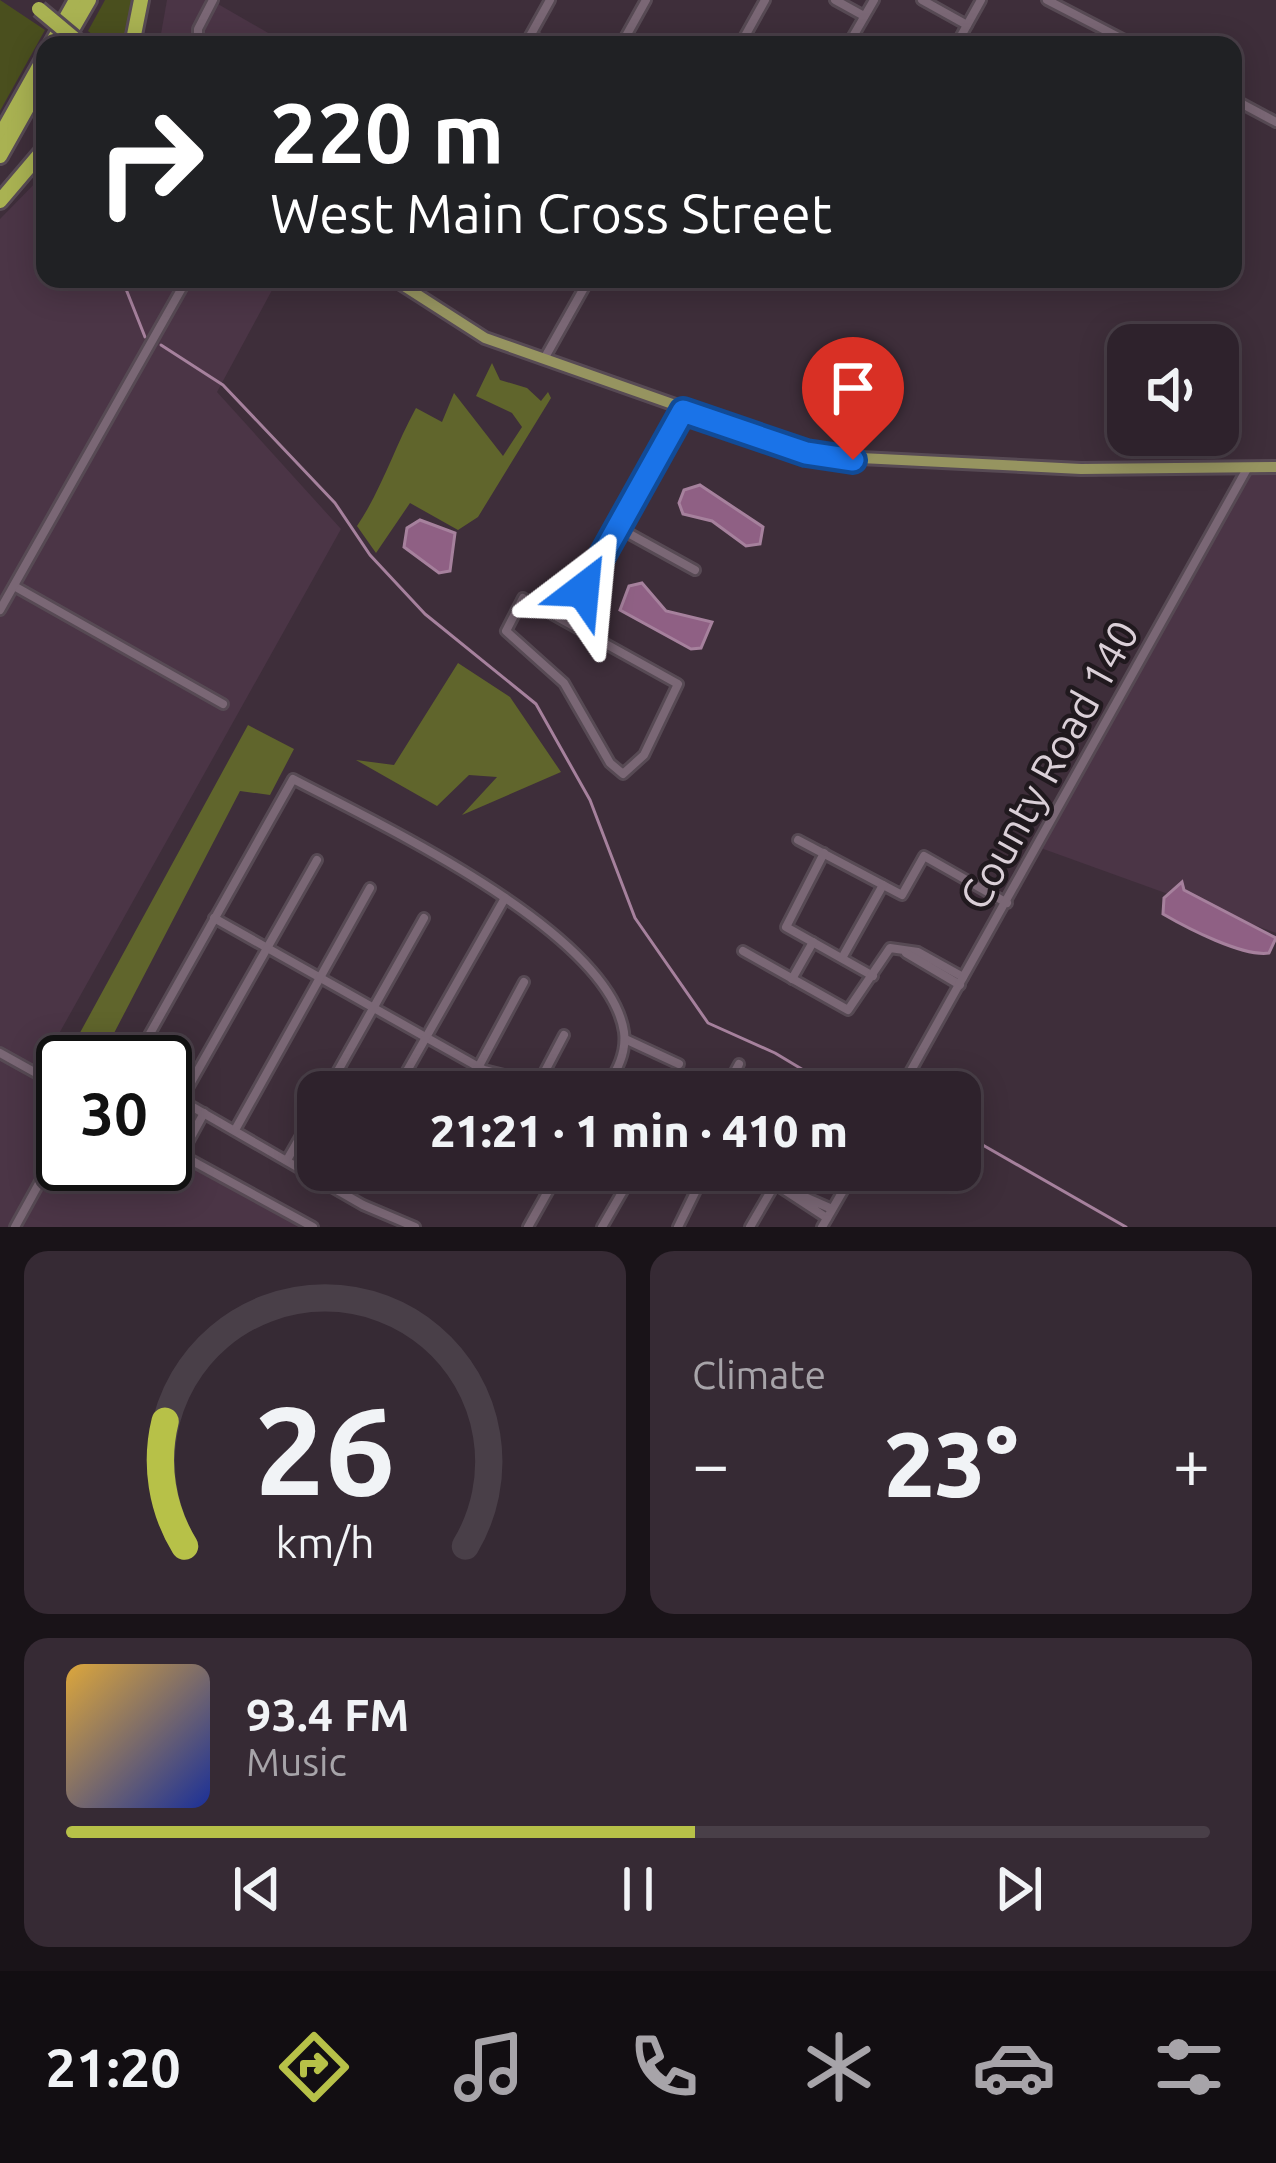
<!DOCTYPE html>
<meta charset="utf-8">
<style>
:root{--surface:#2e222c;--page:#362a34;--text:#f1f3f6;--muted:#a7a4a9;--line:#493f48;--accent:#b7c148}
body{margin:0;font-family:Ubuntu,sans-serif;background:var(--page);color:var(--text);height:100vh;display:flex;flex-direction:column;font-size:45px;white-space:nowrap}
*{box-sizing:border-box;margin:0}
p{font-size:39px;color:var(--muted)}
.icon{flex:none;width:66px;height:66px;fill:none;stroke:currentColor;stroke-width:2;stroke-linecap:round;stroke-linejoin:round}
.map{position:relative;height:1227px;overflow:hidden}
.drawer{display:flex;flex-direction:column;gap:24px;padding:24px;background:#191318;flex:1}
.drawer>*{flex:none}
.guide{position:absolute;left:36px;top:36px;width:1206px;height:252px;border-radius:24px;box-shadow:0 6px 30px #0003,0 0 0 3px var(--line);background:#202124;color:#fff;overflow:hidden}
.fabs{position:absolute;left:1107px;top:324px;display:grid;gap:24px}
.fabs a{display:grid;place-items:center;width:132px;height:132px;border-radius:24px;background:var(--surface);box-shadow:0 6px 30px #0003,0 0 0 3px var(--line);font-size:60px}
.speed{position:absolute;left:36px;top:1035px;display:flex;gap:24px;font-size:60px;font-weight:700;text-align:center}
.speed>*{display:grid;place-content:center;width:156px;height:156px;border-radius:50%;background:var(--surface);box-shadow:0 6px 30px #0003,0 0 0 3px var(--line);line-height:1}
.speed .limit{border:6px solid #111;border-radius:18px;background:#fff;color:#111}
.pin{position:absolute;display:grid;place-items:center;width:102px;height:102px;color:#fff;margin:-123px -51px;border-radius:50% 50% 50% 0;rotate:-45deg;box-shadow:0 0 12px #0007}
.pin .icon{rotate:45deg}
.me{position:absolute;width:132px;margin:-66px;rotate:29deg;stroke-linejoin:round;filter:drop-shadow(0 0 9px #0008)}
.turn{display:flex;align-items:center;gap:42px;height:252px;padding:0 36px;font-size:54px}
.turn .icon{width:156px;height:156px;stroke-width:2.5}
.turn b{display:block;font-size:84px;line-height:102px}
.big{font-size:90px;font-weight:800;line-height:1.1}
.drawer .widget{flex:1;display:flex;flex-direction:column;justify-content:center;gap:18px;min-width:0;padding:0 42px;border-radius:24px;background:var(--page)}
.drawer .dial{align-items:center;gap:0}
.dial svg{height:312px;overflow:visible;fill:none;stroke:var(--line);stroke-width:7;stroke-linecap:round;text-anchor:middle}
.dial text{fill:var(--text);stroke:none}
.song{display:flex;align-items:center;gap:36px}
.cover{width:144px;height:144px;border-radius:18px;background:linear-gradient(135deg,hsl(40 70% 55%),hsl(230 70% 35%))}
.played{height:12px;border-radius:6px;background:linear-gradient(90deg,var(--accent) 55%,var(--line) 55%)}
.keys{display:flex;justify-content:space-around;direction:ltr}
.heat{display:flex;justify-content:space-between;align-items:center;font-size:66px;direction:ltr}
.drawer .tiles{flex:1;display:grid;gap:24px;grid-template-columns:1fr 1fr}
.widget:last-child{grid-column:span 2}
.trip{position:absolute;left:297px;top:1071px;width:684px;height:120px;border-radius:24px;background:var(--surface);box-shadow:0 6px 30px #0003,0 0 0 3px var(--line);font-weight:800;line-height:120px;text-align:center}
.menu{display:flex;height:192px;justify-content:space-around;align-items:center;background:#120e12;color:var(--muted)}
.menu .icon{width:84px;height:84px}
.menu .on{color:var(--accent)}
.menu b{font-size:54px;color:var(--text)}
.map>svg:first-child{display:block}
.built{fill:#4b3546}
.green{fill:#4a4f1e}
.forest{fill:#60652c}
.water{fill:#8f6084;stroke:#a6819d;stroke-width:3}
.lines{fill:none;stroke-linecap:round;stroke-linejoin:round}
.stream{stroke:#a6819d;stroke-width:3}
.minor-casing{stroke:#574a54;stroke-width:14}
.major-casing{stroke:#574a54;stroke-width:16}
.highway-casing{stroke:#574a54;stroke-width:20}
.minor{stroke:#7a6775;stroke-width:8}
.major{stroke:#969460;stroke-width:10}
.highway{stroke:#a9b252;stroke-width:14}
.highway-bridge-casing{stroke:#574a54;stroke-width:20;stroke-linecap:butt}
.highway-bridge{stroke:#a9b252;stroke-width:14}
.route-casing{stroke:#114b97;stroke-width:30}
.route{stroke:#1a73e8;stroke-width:21}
.labels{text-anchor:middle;stroke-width:9;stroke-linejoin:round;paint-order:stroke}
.street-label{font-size:42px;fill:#dacfd7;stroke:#20191e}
</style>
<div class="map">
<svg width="1276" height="1227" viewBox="0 0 1276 1227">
<rect width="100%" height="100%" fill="#3e2e3a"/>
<!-- built -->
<g class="built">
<path d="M167,0H211L289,45H159Z"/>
<path d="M45,173V279H278L217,392L341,529L37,1073L63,1088V1164H165V1144L315,1227H0V219Z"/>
<path d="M1248,466L1276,467V933L1038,847Z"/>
</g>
<!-- green -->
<g class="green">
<path d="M0,0L45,30L0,111Z"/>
<path d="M105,0H137L129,45H106L88,31Z"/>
</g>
<!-- forest -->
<g class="forest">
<path d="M492,363L500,380L527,388L541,401L548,392L551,398L478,517L458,530L410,503L376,553L357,526C382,489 394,448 416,408L442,422L454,393L503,456L522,427L512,413L476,396Z"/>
<path d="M458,663L510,697L561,772L462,815L497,777L469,775L437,806L356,760L394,765Z"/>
<path d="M248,725L294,749L270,795L240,791L99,1062H64Z"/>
</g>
<!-- water -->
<g class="water">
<path d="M700,485L763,527L760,544L746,546L712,521L683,514L679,503L684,490Z"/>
<path d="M420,520L455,533L450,571L439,573L404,547L407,528Z"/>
<path d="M642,583L666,611L712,622L701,648L691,649L620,610L629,586Z"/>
<path d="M1182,882L1184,890L1276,938L1269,953C1243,957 1187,928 1163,914L1164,898Z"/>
</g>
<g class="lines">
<!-- stream -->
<g class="stream">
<path d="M122,279L145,337"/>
<path d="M161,345L223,385L335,503L370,555L425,614L536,704L590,800L635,918L708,1023L775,1053L840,1092"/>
<path d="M960,1141L981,1144L1126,1227"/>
</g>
<defs>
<g id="minor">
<path d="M835,0L864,16"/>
<path d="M922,0L967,25"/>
<path d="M1047,0L1134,45"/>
<path d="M531,35L549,45"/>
<path d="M198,45V29L213,0"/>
<path d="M525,45L550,0"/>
<path d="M621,45L646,0"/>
<path d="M740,45L765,0"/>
<path d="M848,45L874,0"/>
<path d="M956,45L981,0"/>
<path d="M1233,99L1276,122"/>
<path d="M647,279L654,282"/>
<path d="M544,359L589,279"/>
<path d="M617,527L695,570"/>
<path d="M14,586L223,704"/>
<path d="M523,598L678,684L644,755L623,774L610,763L564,683L506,631Z"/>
<path d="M0,610L187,279"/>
<path d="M566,621L683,411"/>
<path d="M798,840L902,895L924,856L1007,903"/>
<path d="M824,853L786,927L873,976"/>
<path d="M214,918L484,1070L572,1092"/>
<path d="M743,951L848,1010L890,948L918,952L963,977"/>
<path d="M906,953L960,985"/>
<path d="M842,958L883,885"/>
<path d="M792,979L813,942"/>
<path d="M625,1039L679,1064"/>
<path d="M0,1053L63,1088"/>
<path d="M134,1062L293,779C377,823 609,931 624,1032C627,1055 615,1073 604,1092"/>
<path d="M165,1091L363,1205L415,1227"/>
<path d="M326,1092L424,918"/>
<path d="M395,1092L505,898"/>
<path d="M465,1092L524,982"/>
<path d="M534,1092L564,1035"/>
<path d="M724,1092L739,1064"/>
<path d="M899,1092L1248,467"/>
<path d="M181,1100L317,860"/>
<path d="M235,1130L370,888"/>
<path d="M165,1146L313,1227"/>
<path d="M181,1155L204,1113"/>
<path d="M287,1160L318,1106"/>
<path d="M749,1170L775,1184L750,1227"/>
<path d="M416,1178L421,1170"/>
<path d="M484,1183L491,1170"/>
<path d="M339,1191L351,1170"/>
<path d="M827,1218L775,1184L832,1209"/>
<path d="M15,1227L63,1140"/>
<path d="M528,1227L560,1170"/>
<path d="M602,1227L635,1170"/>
<path d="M678,1227L706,1170"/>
<path d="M822,1227L855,1170"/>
</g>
<path id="major" d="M393,279L485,338L820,456L1081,469L1276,467"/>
<g id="highway">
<path d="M51,45L76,0"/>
<path d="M63,45L89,0"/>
<path d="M132,45L141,0"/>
<path d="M0,136L45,56"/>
<path d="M0,156L45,76"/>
<path d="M0,201L45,148"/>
</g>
</defs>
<!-- minor casing -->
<use href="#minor" class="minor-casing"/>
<!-- major casing -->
<use href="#major" class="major-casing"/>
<!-- highway casing -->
<use href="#highway" class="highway-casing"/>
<!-- minor -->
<use href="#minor" class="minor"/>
<!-- major -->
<use href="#major" class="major"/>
<!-- highway -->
<use href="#highway" class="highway"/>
<defs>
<path id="highway-bridge" d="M39,9L82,45"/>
</defs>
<!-- highway-bridge casing -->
<use href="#highway-bridge" class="highway-bridge-casing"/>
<!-- highway-bridge -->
<use href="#highway-bridge" class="highway-bridge"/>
</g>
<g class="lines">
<defs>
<path id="route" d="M583,590L683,411L806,453L853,460"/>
</defs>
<!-- route casing -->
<use href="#route" class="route-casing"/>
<!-- route -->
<use href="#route" class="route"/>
</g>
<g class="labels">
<!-- street labels -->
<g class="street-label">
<text transform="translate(1049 765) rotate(-61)" y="15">County Road 140</text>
</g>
</g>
</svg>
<div class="fabs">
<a><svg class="icon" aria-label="sound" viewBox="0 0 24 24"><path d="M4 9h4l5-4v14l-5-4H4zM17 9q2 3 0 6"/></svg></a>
</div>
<div class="speed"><div class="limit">30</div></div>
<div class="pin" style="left:853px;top:460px;background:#d93025"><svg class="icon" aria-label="arrive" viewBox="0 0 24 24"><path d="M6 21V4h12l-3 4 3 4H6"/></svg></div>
<svg class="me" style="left:583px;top:590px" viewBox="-20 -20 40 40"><path d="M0-17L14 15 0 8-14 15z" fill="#1a73e8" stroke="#fff" stroke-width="4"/></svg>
<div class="trip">21:21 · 1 min · 410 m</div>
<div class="guide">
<div class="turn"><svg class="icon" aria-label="right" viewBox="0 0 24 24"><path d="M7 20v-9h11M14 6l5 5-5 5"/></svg><div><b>220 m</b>West Main Cross Street</div></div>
</div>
</div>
<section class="drawer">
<div class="tiles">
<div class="widget dial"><svg viewBox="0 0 100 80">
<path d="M14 69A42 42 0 1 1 86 69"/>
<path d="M14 69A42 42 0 0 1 9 37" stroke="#b7c148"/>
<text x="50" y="56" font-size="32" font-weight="700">26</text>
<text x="50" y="72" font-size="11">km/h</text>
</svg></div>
<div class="widget"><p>Climate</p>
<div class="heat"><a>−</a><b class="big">23°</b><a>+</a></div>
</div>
<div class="widget">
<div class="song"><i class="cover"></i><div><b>93.4 FM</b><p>Music</p></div></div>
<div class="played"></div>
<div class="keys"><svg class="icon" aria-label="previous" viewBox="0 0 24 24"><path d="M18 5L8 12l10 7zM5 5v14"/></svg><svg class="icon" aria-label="pause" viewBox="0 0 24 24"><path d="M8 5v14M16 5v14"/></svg><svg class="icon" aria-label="next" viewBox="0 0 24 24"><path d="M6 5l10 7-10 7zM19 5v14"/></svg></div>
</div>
</div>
</section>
<nav class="menu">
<b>21:20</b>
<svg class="icon on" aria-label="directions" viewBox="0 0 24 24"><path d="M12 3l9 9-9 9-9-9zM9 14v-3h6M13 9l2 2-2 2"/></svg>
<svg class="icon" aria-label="music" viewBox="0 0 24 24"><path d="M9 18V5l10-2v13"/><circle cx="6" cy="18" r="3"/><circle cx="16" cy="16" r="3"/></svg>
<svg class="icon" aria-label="phone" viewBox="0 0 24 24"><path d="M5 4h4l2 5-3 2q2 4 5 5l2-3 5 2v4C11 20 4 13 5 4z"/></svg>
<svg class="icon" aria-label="climate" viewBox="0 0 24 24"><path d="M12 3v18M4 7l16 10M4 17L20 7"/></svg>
<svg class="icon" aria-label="car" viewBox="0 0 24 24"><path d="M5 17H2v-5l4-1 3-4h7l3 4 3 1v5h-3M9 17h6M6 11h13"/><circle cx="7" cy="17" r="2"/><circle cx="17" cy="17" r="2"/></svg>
<svg class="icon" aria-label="filters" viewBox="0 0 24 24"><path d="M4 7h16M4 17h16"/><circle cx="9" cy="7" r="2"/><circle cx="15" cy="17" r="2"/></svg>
</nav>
